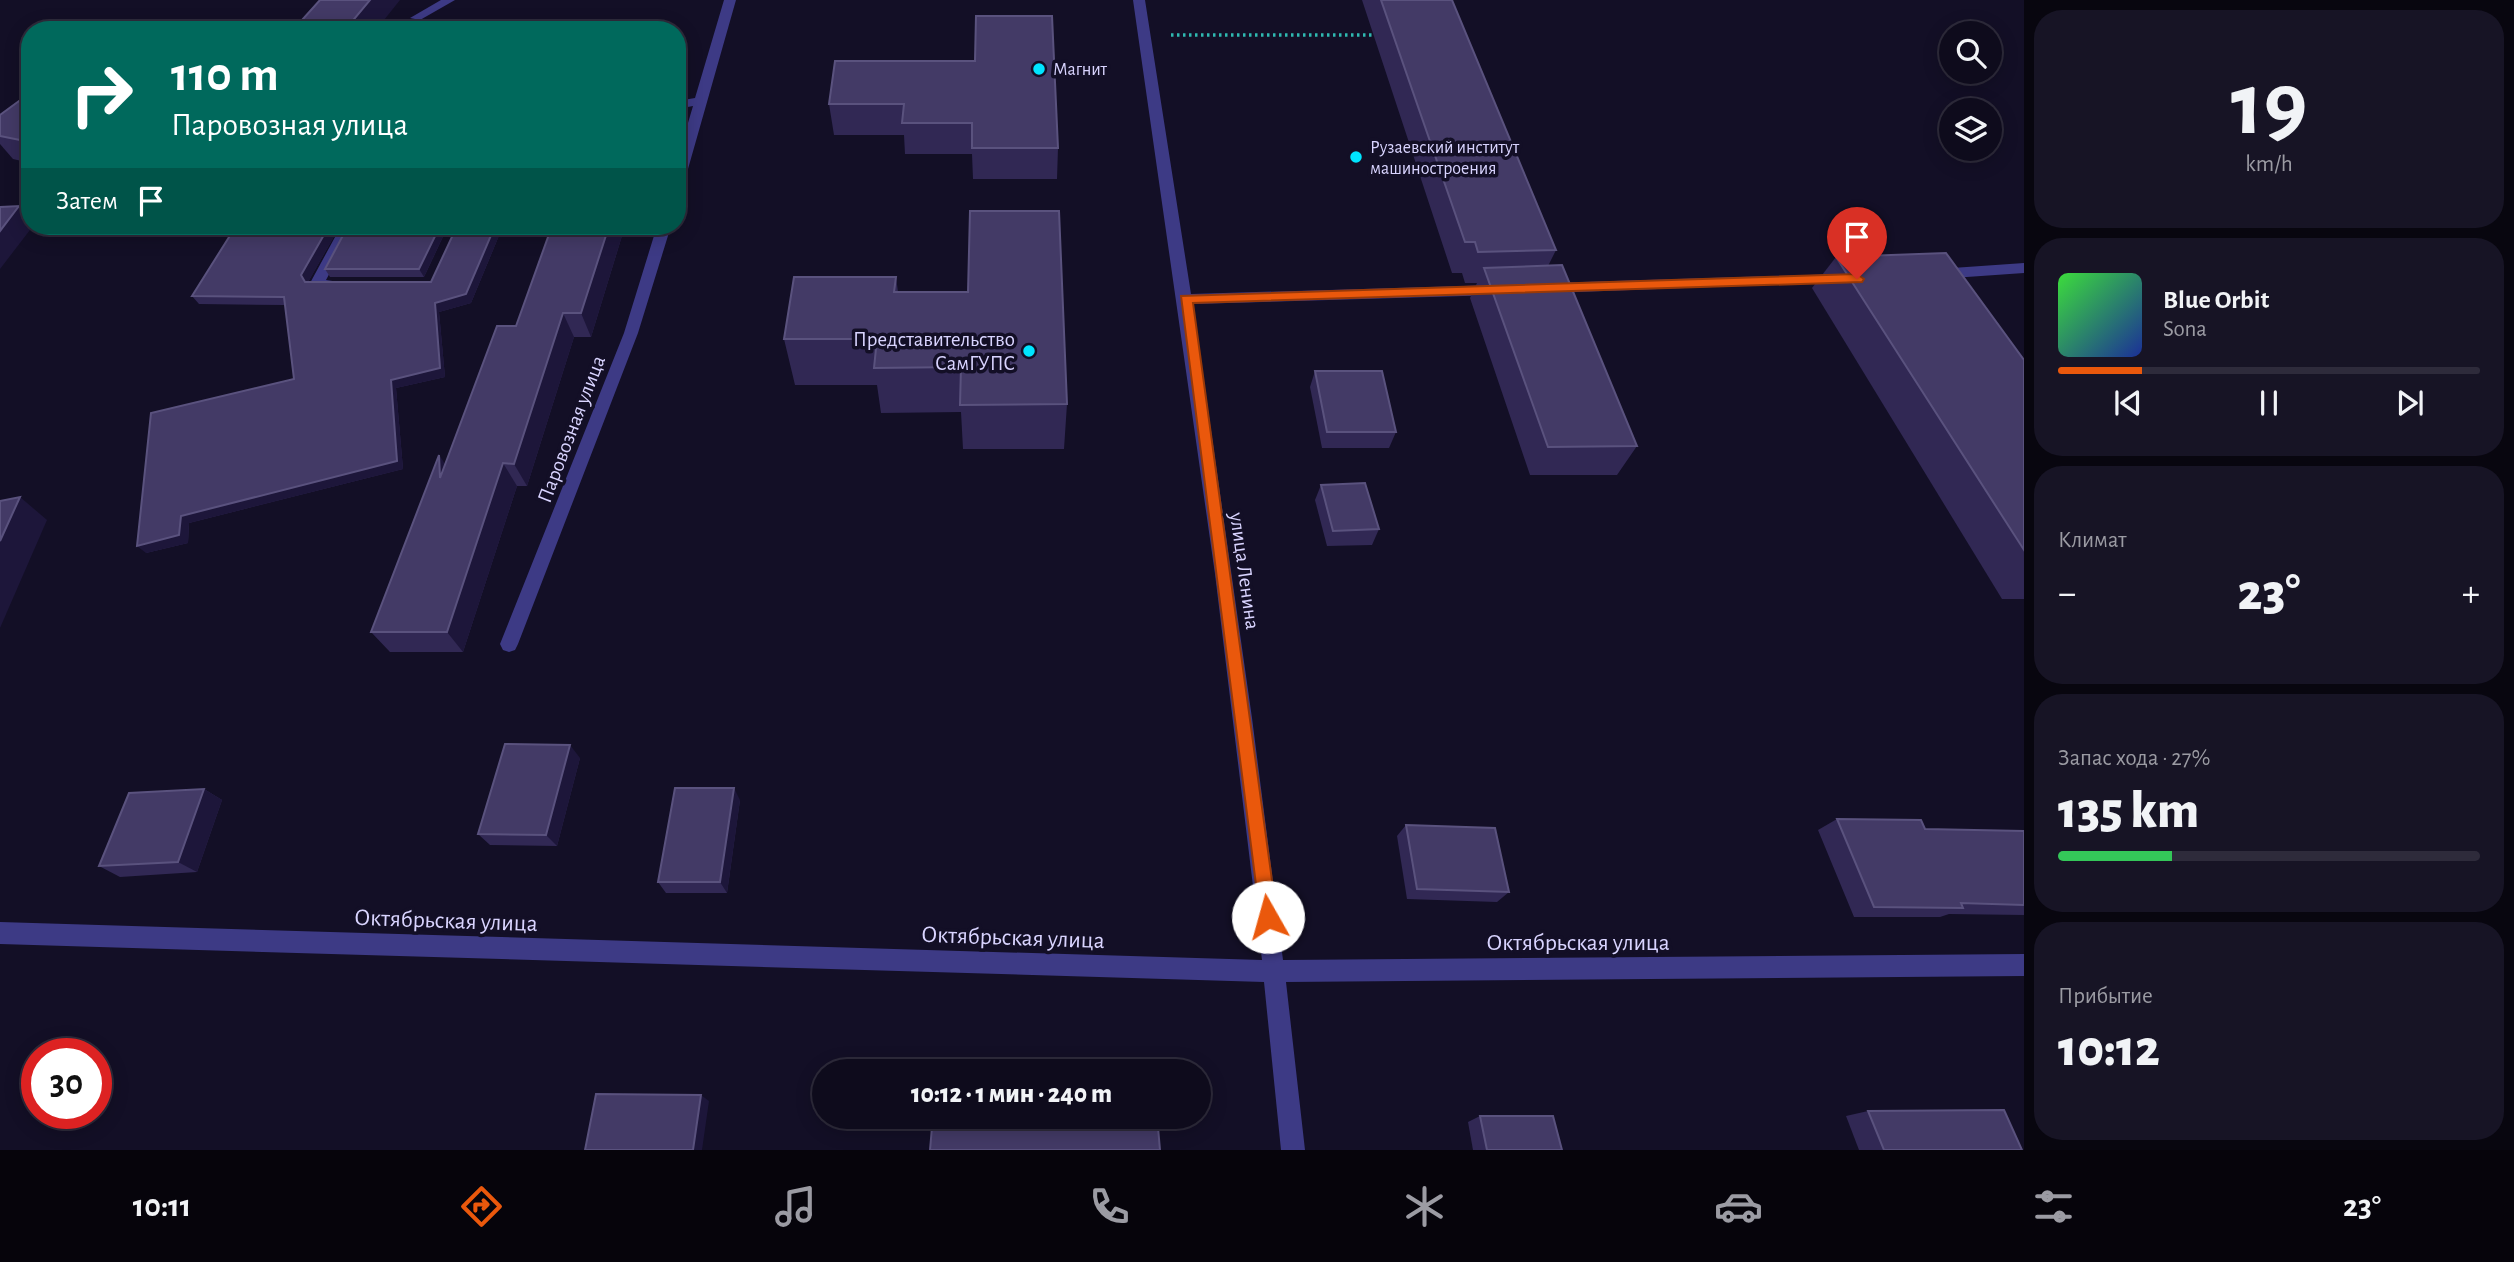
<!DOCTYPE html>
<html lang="ru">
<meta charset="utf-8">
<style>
:root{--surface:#0e0b1c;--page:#171425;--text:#f1f3f6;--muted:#9b9ba3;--line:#2e2b3b;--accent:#ea580c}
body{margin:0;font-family:"Alegreya Sans",sans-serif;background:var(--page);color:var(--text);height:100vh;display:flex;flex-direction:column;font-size:26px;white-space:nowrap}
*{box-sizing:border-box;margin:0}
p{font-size:23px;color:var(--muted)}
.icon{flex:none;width:38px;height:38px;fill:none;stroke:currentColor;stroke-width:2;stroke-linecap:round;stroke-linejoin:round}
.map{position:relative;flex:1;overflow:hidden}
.side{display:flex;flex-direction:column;gap:10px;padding:10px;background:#08060f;width:490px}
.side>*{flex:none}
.hud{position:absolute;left:21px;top:21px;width:665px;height:214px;border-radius:28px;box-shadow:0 4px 18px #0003,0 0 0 2px var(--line);background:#00695c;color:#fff;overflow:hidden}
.controls{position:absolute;left:1939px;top:21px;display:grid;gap:14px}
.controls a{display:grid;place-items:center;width:63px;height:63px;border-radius:50%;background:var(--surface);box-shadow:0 4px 18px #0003,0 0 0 2px var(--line);font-size:35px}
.speed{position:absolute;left:21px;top:1038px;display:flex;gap:14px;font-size:35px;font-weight:700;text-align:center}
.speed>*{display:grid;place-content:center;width:91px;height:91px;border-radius:50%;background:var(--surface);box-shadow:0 4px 18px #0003,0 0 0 2px var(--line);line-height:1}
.speed .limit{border:10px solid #d22;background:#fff;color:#111}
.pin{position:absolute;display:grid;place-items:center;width:60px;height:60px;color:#fff;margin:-72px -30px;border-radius:50% 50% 50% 0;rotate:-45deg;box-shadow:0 0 7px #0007}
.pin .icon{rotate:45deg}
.me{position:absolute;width:77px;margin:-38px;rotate:353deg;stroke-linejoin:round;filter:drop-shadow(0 0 5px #0008)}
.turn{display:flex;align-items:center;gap:24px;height:147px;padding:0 35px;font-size:32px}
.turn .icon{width:91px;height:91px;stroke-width:2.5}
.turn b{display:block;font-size:49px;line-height:60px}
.then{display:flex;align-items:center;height:66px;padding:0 35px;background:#0003;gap:14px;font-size:26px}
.big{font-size:52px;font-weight:800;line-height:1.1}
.side .widget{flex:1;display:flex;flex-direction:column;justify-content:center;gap:10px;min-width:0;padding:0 24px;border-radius:28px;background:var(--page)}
.side .dial{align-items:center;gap:0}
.dial b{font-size:91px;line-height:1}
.song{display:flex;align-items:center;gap:21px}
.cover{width:84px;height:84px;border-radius:10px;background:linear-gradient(135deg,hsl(120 70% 55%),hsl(230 70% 35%))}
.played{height:7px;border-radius:4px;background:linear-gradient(90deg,var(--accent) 20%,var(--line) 20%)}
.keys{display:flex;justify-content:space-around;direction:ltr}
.heat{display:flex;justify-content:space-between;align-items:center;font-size:38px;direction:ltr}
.charge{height:10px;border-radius:5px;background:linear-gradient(90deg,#34c759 27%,var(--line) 0)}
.trip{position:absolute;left:812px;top:1059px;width:399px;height:70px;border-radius:35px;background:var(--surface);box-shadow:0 4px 18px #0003,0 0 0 2px var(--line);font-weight:800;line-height:70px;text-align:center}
.tab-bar{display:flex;height:112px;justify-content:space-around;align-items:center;background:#06040b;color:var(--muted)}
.tab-bar .icon{width:49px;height:49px}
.tab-bar .current{color:var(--accent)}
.tab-bar b{font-size:32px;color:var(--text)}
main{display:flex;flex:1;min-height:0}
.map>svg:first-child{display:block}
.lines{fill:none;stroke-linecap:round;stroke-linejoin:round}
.path{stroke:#2fb8b0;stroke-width:3.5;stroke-dasharray:2.5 3.5;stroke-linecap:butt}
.minor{fill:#3d3a85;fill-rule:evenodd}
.wall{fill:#312854}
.shaded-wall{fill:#1d163a}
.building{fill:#433a66;stroke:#5a527e;stroke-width:2}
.route{fill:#ea580c;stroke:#983908;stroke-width:2}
.poi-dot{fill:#00e5ff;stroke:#130f26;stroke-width:2.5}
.labels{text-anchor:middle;stroke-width:7;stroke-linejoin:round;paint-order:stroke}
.far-poi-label{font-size:18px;fill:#d9d4ff;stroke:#130f26;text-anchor:start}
.poi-label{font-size:21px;fill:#d9d4ff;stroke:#130f26;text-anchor:end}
.street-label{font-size:21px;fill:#d9d4ff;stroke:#130f26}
.near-street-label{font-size:24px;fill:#d9d4ff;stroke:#130f26}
</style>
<main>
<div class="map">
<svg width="2024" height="1150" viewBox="0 0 2024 1150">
<rect width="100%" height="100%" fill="#130f26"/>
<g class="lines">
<!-- path -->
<path class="path" d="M1171,35H1373"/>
<!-- minor -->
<g class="minor">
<path d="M441,0H455L420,20L410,18Z"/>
<path d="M724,0H736L684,183L677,187V160L693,106L677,109V101L695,98Z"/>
<path d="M1133,0H1145L1191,294L1497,285L1504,290L1497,295L1193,304L1252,718L1283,960L2024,954V976L1286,982L1305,1150H1281L1264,982L0,944V922L1262,960L1215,574Z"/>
<path d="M341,226H355L326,280L339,282L341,285L334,290L311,288L309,285Z"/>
<path d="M657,226H671L638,333L518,644L515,650L509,652L503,650L500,644L624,333Z"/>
<path d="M2024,263V273L1938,279L1931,274L1938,269Z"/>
<path d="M1840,274L1845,276V282L1550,293L1543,288L1550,283Z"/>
</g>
</g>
<!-- wall -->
<g class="wall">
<path d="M1362,0H1452L1556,250L1548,266L1637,446L1617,475H1530L1470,298L1477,283H1465L1462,273H1452Z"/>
<path d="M835,61L1058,148L1057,179H973L972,154H905L904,135H834L829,104Z"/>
<path d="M30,93V163L13,159L0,144V115Z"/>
<path d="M236,226H340L308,282H431L457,226H503L471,303L439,312L445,377L396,388L403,469L189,523L188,543L146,553L294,379L285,305L199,304L192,296Z"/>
<path d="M448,226L424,277H330L325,269Z"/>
<path d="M552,226H625L591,337H574L527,486H517L463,652H390L371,632L445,465L516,326Z"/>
<path d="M1836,257L2024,360V599H2002L1812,288Z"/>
<path d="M896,277L898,292L1067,404L1064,449H963L961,412L881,413L877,385H795L784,339Z"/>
<path d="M1315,371L1396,432L1389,448H1322L1310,387Z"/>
<path d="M1321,485L1379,529L1372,545L1327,546L1315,500Z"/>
<path d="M580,758L557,846L490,845L478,834Z"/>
<path d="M204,789L222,800L197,872L120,877L99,866Z"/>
<path d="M740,800L727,893H666L658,882Z"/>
<path d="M1837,819L1925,829L2024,831V915L1949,914L1940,917H1854L1818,830Z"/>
<path d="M1406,825L1509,892L1497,902L1407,899L1397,836Z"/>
<path d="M1868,1111L2022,1150H1859L1846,1116Z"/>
<path d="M1480,1116L1562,1150H1473L1468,1122Z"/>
</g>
<!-- shaded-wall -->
<g class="shaded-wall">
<path d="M370,0H400L376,30H345Z"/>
<path d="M19,206L30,218V226H33L0,269V231Z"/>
<path d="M329,226H340L307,284L301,275Z"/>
<path d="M440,226H448L424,277L419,269Z"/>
<path d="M495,226H503L471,303L439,312L445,377L396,388L403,469L189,523L188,543L146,553L137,546L181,516L435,303Z"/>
<path d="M609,226H625L591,337L581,313Z"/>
<path d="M563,313L574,337L527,486L514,464Z"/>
<path d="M439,455L454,477L440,478Z"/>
<path d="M503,463L517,486L463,652L447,632Z"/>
<path d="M20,497L47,520L0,628V541Z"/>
<path d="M570,745L580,758L557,846L546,835Z"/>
<path d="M734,788L740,800L727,893L720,882Z"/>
<path d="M204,789L222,800L197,872L178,862Z"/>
<path d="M701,1095L709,1101L702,1150H693Z"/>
</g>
<!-- building -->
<g class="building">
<path d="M320,0H370L345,30H293Z"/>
<path d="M1381,0H1452L1556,250L1478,252L1475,242H1465Z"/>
<path d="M976,16H1052L1058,148H972V123H902L904,104H829L835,61H975Z"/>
<path d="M30,93V142L0,136V115Z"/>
<path d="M19,206L0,231V207Z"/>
<path d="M970,211H1059L1067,404L960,405L961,367L874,368L877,339H784L794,277H896L894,292H968Z"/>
<path d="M236,226H329L301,275L305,282H431L457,226H495L466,294L435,303L440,368L391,380L397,461L181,516L179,535L137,546L151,413L294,379L284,297L192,296Z"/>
<path d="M348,226H440L419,269H325Z"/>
<path d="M552,226H609L581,313H563L514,464L503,463L447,632H371L439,455L440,478L497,326H516Z"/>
<path d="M1946,253L2024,360V550L1836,257Z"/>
<path d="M1562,265L1637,446L1548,447L1484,268Z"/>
<path d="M1315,371H1382L1396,432H1327Z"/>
<path d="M1365,483L1379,529L1333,531L1321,485Z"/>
<path d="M20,497L0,541V501Z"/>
<path d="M505,744L570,745L546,835L478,834Z"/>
<path d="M675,788H734L720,882H658Z"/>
<path d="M204,789L178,862L99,866L129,793Z"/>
<path d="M1837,819L1921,820L1925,829L2024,831V905L1961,903L1963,908L1874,907Z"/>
<path d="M1406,825L1495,828L1509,892L1417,889Z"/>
<path d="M596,1094L701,1095L693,1150H585Z"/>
<path d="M2004,1110L2022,1150H1884L1868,1111Z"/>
<path d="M933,1116H1157L1160,1150H930Z"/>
<path d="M1480,1116H1553L1562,1150H1487Z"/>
</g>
<!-- route -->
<path class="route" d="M1857,274L1864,279L1862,282L1193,303L1277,917L1275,924L1268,927L1261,924L1181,296Z"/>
<!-- markers -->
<g class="poi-dot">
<circle cx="1039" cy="69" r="7"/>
<circle cx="1356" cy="157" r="7"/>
<circle cx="1029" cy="351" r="7"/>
</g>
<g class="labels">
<!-- far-poi labels -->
<g class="far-poi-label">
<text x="1053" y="75">Магнит</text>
<text x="1370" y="153">Рузаевский институт<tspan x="1370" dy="21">машиностроения</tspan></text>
</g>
<!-- poi labels -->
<g class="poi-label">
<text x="1015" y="346">Представительство<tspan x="1015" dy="24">СамГУПС</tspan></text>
</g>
<!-- street labels -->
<g class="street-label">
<text transform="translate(571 429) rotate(-69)" y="7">Паровозная улица</text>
<text transform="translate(1245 571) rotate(82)" y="7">улица Ленина</text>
</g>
<!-- near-street labels -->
<g class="near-street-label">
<text transform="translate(446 920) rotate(2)" y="8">Октябрьская улица</text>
<text transform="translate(1013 937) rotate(2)" y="8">Октябрьская улица</text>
<text x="1578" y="950">Октябрьская улица</text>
</g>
</g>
</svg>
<div class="controls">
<a><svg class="icon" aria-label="search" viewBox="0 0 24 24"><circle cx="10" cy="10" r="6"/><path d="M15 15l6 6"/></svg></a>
<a><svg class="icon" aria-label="layers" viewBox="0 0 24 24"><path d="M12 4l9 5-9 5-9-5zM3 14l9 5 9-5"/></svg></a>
</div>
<div class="speed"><div class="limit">30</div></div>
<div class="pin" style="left:1857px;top:279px;background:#d93025"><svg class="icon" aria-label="arrive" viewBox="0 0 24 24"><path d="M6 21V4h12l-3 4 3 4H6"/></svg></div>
<svg class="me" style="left:1268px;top:917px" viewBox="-20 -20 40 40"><circle r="19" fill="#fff"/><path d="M0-13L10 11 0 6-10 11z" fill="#ea580c"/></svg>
<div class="trip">10:12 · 1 мин · 240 m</div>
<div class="hud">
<div class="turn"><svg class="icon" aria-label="right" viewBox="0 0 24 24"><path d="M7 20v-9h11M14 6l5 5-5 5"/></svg><div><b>110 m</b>Паровозная улица</div></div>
<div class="then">Затем<svg class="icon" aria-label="arrive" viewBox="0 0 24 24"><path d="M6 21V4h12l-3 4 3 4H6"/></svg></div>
</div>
</div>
<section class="side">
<div class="widget dial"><b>19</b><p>km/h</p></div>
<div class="widget">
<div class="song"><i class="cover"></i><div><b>Blue Orbit</b><p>Sona</p></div></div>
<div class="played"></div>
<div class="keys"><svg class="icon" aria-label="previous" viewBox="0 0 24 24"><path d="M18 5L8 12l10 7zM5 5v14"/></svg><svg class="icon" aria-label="pause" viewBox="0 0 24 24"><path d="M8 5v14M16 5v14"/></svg><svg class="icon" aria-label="next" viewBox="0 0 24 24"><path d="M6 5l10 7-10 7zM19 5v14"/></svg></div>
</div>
<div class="widget"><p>Климат</p>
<div class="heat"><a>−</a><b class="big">23°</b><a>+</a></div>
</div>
<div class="widget"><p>Запас хода · 27%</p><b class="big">135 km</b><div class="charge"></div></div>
<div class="widget"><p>Прибытие</p><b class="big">10:12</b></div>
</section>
</main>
<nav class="tab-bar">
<b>10:11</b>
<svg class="icon current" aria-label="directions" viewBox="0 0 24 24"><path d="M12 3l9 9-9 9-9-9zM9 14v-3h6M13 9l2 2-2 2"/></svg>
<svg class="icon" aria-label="music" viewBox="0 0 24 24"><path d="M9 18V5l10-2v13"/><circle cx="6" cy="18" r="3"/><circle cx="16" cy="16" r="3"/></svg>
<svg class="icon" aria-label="phone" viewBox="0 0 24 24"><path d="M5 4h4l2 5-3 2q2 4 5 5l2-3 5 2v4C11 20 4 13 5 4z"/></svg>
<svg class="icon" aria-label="climate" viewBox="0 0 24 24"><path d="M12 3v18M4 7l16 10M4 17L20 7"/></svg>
<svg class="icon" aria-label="car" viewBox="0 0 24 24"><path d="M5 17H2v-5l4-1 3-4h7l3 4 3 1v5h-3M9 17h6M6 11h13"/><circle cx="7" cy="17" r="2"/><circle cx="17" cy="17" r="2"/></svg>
<svg class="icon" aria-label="filters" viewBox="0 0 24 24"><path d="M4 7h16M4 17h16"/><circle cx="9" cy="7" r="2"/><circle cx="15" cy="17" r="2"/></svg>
<b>23°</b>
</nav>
